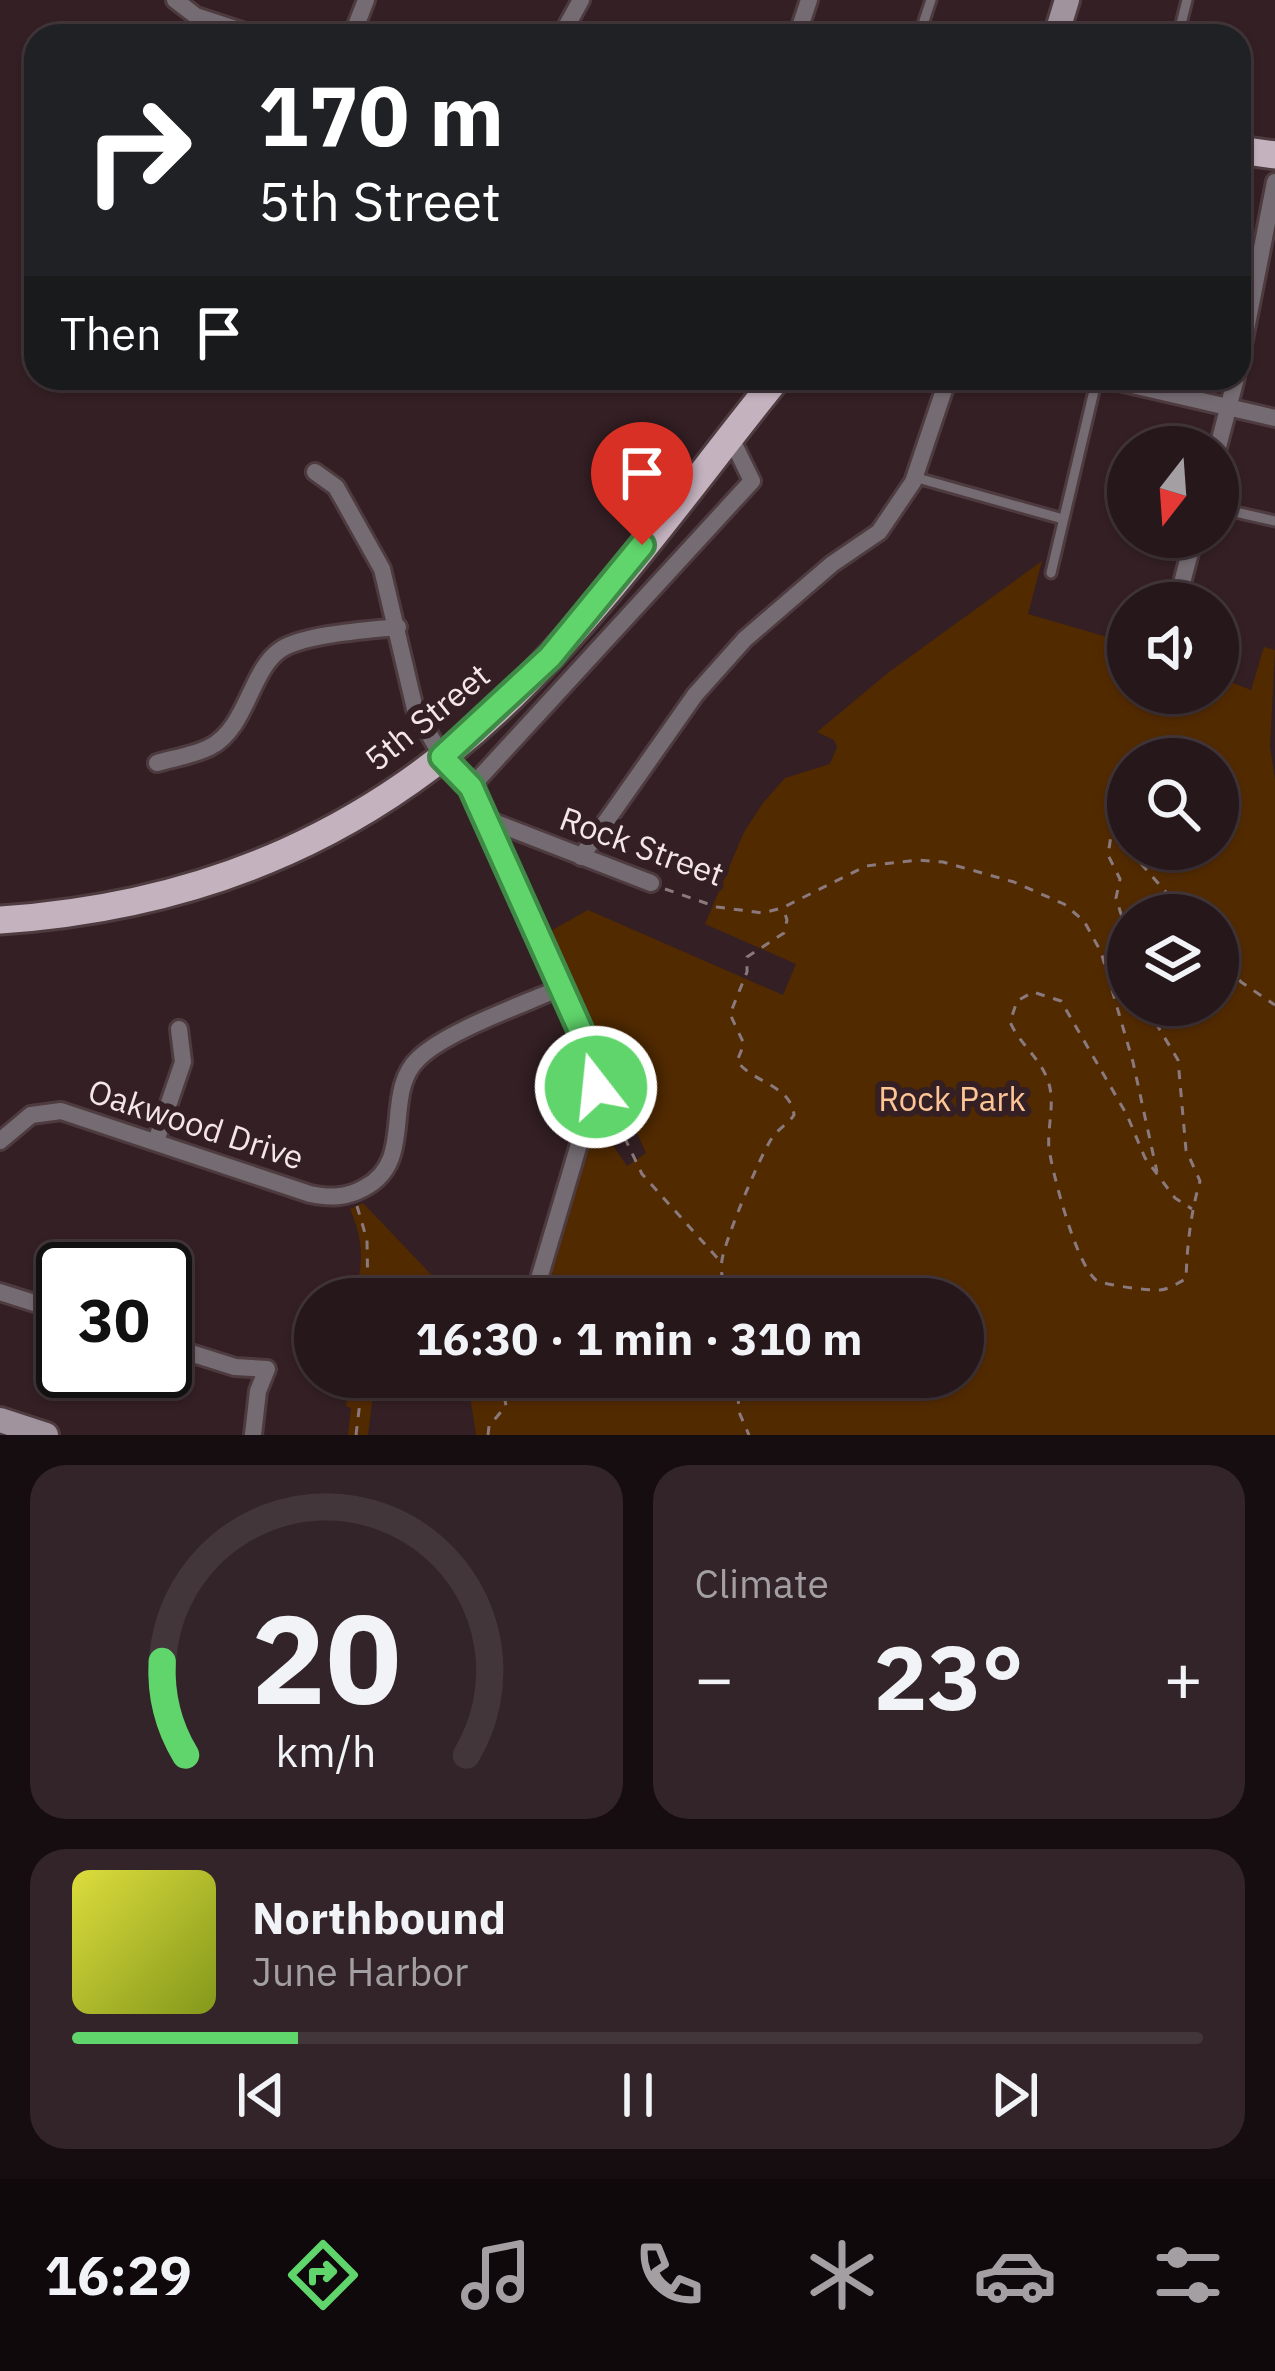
<!DOCTYPE html>
<meta charset="utf-8">
<style>
:root{--surface:#26171b;--page:#322428;--text:#f1f3f6;--muted:#a49fa3;--line:#42363a;--accent:#5fd56b}
body{margin:0;font-family:"IBM Plex Sans",sans-serif;background:var(--page);color:var(--text);height:100vh;display:flex;flex-direction:column;font-size:45px;white-space:nowrap}
*{box-sizing:border-box;margin:0}
p{font-size:39px;color:var(--muted)}
.icon{flex:none;width:66px;height:66px;fill:none;stroke:currentColor;stroke-width:2;stroke-linecap:round;stroke-linejoin:round}
.map{position:relative;height:1435px;overflow:hidden}
.drawer{display:flex;flex-direction:column;gap:30px;padding:30px;background:#150d0f;flex:1}
.drawer>*{flex:none}
.hud{position:absolute;left:24px;top:24px;width:1227px;height:366px;border-radius:36px;box-shadow:0 3px 9px #0004,0 0 0 3px var(--line);background:#202124;color:#fff;overflow:hidden}
.needle{width:78px;rotate:197deg}
.tools{position:absolute;left:1107px;top:426px;display:grid;gap:24px}
.tools a{display:grid;place-items:center;width:132px;height:132px;border-radius:50%;background:var(--surface);box-shadow:0 3px 9px #0004,0 0 0 3px var(--line);font-size:60px}
.speed{position:absolute;left:36px;top:1242px;display:flex;gap:24px;font-size:60px;font-weight:700;text-align:center}
.speed>*{display:grid;place-content:center;width:156px;height:156px;border-radius:50%;background:var(--surface);box-shadow:0 3px 9px #0004,0 0 0 3px var(--line);line-height:1}
.speed .limit{border:6px solid #111;border-radius:18px;background:#fff;color:#111}
.pin{position:absolute;display:grid;place-items:center;width:102px;height:102px;color:#fff;margin:-123px -51px;border-radius:50% 50% 50% 0;rotate:-45deg;box-shadow:0 0 12px #0007}
.pin .icon{rotate:45deg}
.me{position:absolute;width:132px;margin:-66px;rotate:344deg;stroke-linejoin:round;filter:drop-shadow(0 0 9px #0008)}
.turn{display:flex;align-items:center;gap:42px;height:252px;padding:0 36px;font-size:54px}
.turn .icon{width:156px;height:156px;stroke-width:2.5}
.turn b{display:block;font-size:84px;line-height:102px}
.then{display:flex;align-items:center;height:114px;padding:0 36px;background:#0003;gap:24px;font-size:45px}
.big{font-size:90px;font-weight:700;line-height:1.1}
.drawer .card{flex:1;display:flex;flex-direction:column;justify-content:center;gap:18px;min-width:0;padding:0 42px;border-radius:36px;background:var(--page)}
.drawer .dial{align-items:center;gap:0}
.dial svg{height:312px;overflow:visible;fill:none;stroke:var(--line);stroke-width:7;stroke-linecap:round;text-anchor:middle}
.dial text{fill:var(--text);stroke:none}
.song{display:flex;align-items:center;gap:36px}
.cover{width:144px;height:144px;border-radius:18px;background:linear-gradient(135deg,hsl(60 70% 55%),hsl(70 70% 35%))}
.played{height:12px;border-radius:6px;background:linear-gradient(90deg,var(--accent) 20%,var(--line) 20%)}
.keys{display:flex;justify-content:space-around;direction:ltr}
.heat{display:flex;justify-content:space-between;align-items:center;font-size:66px;direction:ltr}
.drawer .tiles{flex:1;display:grid;gap:30px;grid-template-columns:1fr 1fr}
.card:last-child{grid-column:span 2}
.trip{position:absolute;left:294px;top:1278px;width:690px;height:120px;border-radius:60px;background:var(--surface);box-shadow:0 3px 9px #0004,0 0 0 3px var(--line);font-weight:700;line-height:120px;text-align:center}
.dock{display:flex;height:192px;justify-content:space-around;align-items:center;background:#0f090b;color:var(--muted)}
.dock .icon{width:84px;height:84px}
.dock .selected{color:var(--accent)}
.dock b{font-size:54px;color:var(--text)}
.map>svg:first-child{display:block}
.green{fill:#522a00;fill-rule:evenodd}
.lines{fill:none;stroke-linecap:round;stroke-linejoin:round}
.lane-casing{stroke:#4e3b3f;stroke-width:15}
.street-casing{stroke:#4e3b3f;stroke-width:22}
.secondary-casing{stroke:#4e3b3f;stroke-width:30}
.primary-casing{stroke:#4e3b3f;stroke-width:33}
.path{stroke:#8a797d;stroke-width:3;stroke-dasharray:9 9;stroke-linecap:butt}
.lane{stroke:#746c72;stroke-width:9}
.street{stroke:#746c72;stroke-width:16}
.secondary{stroke:#a1939e;stroke-width:24}
.primary{stroke:#c4b2bf;stroke-width:27}
.route-casing{stroke:#3e8a46;stroke-width:30}
.route{stroke:#5fd56b;stroke-width:21}
.labels{text-anchor:middle;stroke-width:12;stroke-linejoin:round;paint-order:stroke}
.street-label{font-size:33px;fill:#f3e5e8;stroke:#331f24}
.park-label{font-size:33px;fill:#fdc496;stroke:#331f24}
</style>
<div class="map">
<svg width="1275" height="1435" viewBox="0 0 1275 1435">
<rect width="100%" height="100%" fill="#331f24"/>
<!-- green -->
<g class="green">
<path d="M1042,561L1028,614L1128,643V693H1218V677L1251,690L1264,647L1275,650L1270,747L1275,779V1435H476L470,1395L461,1377H963V1299H542L597,1122L627,1166L646,1153L547,933L588,910L783,995L796,964L705,924L744,832L763,803L785,778L830,764L837,747L834,740L817,732L889,672ZM1128,759H1218V849H1128ZM1128,915H1218V1005H1128Z"/>
<path d="M363,1203L444,1288L467,1299H346L353,1297C365,1265 363,1239 350,1209Z"/>
<path d="M355,1377H375L368,1435H348L351,1408L346,1406L347,1398H353Z"/>
</g>
<g class="lines">
<defs>
<g id="lane">
<path d="M919,36L931,0"/>
<path d="M1178,36L1187,0"/>
<path d="M914,477L1063,519"/>
<path d="M1218,508L1275,521"/>
<path d="M1051,573L1097,378"/>
</g>
<g id="street">
<path d="M175,0L196,16L257,36"/>
<path d="M352,36L366,0"/>
<path d="M561,36L581,0"/>
<path d="M797,36L809,0"/>
<path d="M1239,365L1275,182"/>
<path d="M1102,378L1275,418"/>
<path d="M1218,447L1236,378"/>
<path d="M315,472L336,487L382,569L415,709L442,757L471,787L596,1065V1087L533,1299"/>
<path d="M1183,579L1194,537"/>
<path d="M157,763C174,758 195,755 210,747C247,728 250,671 280,650C303,634 370,630 398,627"/>
<path d="M471,787L752,481L730,436"/>
<path d="M483,818L651,883"/>
<path d="M581,857L695,695L745,639L832,564L879,532L913,482L948,378"/>
<path d="M0,1141L31,1115L61,1111L310,1194C330,1198 346,1198 364,1188C417,1161 381,1093 419,1058C447,1031 522,1005 560,988"/>
<path d="M156,1141L183,1062L179,1029"/>
<path d="M0,1292L63,1312"/>
<path d="M165,1345L235,1367L267,1369L258,1391L253,1435"/>
</g>
<g id="secondary">
<path d="M1056,36L1067,0"/>
<path d="M0,1420L46,1435"/>
</g>
<g id="primary">
<path d="M1239,150L1275,155"/>
<path d="M0,920C208,906 381,831 527,681C616,591 697,477 777,378"/>
</g>
</defs>
<!-- lane casing -->
<use href="#lane" class="lane-casing"/>
<!-- street casing -->
<use href="#street" class="street-casing"/>
<!-- secondary casing -->
<use href="#secondary" class="secondary-casing"/>
<!-- primary casing -->
<use href="#primary" class="primary-casing"/>
<!-- path -->
<g class="path">
<path d="M1128,849L1112,829L1108,855L1120,879L1116,898L1128,936"/>
<path d="M1129,850L1186,915"/>
<path d="M665,889L717,907L763,913L782,908L866,866L918,860L943,862L1014,882L1064,904L1084,921L1101,952L1133,1062L1157,1172"/>
<path d="M1218,951L1241,982L1275,1005"/>
<path d="M1152,1005L1154,1020L1178,1060L1186,1150L1200,1181C1191,1212 1187,1245 1186,1279C1177,1283 1170,1289 1160,1290C1151,1291 1103,1285 1096,1280C1076,1264 1053,1175 1049,1149C1047,1127 1055,1105 1049,1084C1042,1059 1020,1045 1010,1022L1017,1001L1033,992L1061,1001L1127,1115L1145,1158L1175,1198L1192,1209"/>
<path d="M609,1105L642,1174L720,1261"/>
<path d="M357,1206L367,1240L368,1299"/>
<path d="M368,1294L416,1292L435,1299"/>
<path d="M725,1299C724,1286 720,1273 722,1260C725,1240 762,1150 774,1135C781,1127 789,1123 794,1115C791,1085 753,1083 737,1061L744,1044L730,1014L747,972V957L784,933L787,920L783,908"/>
<path d="M737,1377L739,1412L749,1435"/>
<path d="M356,1435L363,1377"/>
<path d="M488,1435L489,1426L506,1406L501,1377"/>
</g>
<!-- lane -->
<use href="#lane" class="lane"/>
<!-- street -->
<use href="#street" class="street"/>
<!-- secondary -->
<use href="#secondary" class="secondary"/>
<!-- primary -->
<use href="#primary" class="primary"/>
</g>
<g class="lines">
<defs>
<path id="route" d="M596,1087V1065L471,787L442,757L550,657L642,545"/>
</defs>
<!-- route casing -->
<use href="#route" class="route-casing"/>
<!-- route -->
<use href="#route" class="route"/>
</g>
<g class="labels">
<!-- street labels -->
<g class="street-label">
<text transform="translate(427 717) rotate(-39)" y="12">5th Street</text>
<text transform="translate(642 846) rotate(20)" y="12">Rock Street</text>
<text transform="translate(196 1124) rotate(18)" y="12">Oakwood Drive</text>
</g>
<!-- park labels -->
<g class="park-label">
<text x="952" y="1111">Rock Park</text>
</g>
</g>
</svg>
<div class="tools">
<a><svg class="needle" viewBox="-14 -14 28 28"><path d="M0-13l5 13h-10z" fill="#e53935"/><path d="M0 13l5-13h-10z" fill="#a49fa3"/></svg></a>
<a><svg class="icon" aria-label="sound" viewBox="0 0 24 24"><path d="M4 9h4l5-4v14l-5-4H4zM17 9q2 3 0 6"/></svg></a>
<a><svg class="icon" aria-label="search" viewBox="0 0 24 24"><circle cx="10" cy="10" r="6"/><path d="M15 15l6 6"/></svg></a>
<a><svg class="icon" aria-label="layers" viewBox="0 0 24 24"><path d="M12 4l9 5-9 5-9-5zM3 14l9 5 9-5"/></svg></a>
</div>
<div class="speed"><div class="limit">30</div></div>
<div class="pin" style="left:642px;top:545px;background:#d93025"><svg class="icon" aria-label="arrive" viewBox="0 0 24 24"><path d="M6 21V4h12l-3 4 3 4H6"/></svg></div>
<svg class="me" style="left:596px;top:1087px" viewBox="-20 -20 40 40"><circle r="17" fill="#5fd56b" stroke="#fff" stroke-width="3"/><path d="M0-11L8 9 0 5-8 9z" fill="#fff"/></svg>
<div class="trip">16:30 · 1 min · 310 m</div>
<div class="hud">
<div class="turn"><svg class="icon" aria-label="right" viewBox="0 0 24 24"><path d="M7 20v-9h11M14 6l5 5-5 5"/></svg><div><b>170 m</b>5th Street</div></div>
<div class="then">Then<svg class="icon" aria-label="arrive" viewBox="0 0 24 24"><path d="M6 21V4h12l-3 4 3 4H6"/></svg></div>
</div>
</div>
<section class="drawer">
<div class="tiles">
<div class="card dial"><svg viewBox="0 0 100 80">
<path d="M14 69A42 42 0 1 1 86 69"/>
<path d="M14 69A42 42 0 0 1 8 45" stroke="#5fd56b"/>
<text x="50" y="56" font-size="32" font-weight="700">20</text>
<text x="50" y="72" font-size="11">km/h</text>
</svg></div>
<div class="card"><p>Climate</p>
<div class="heat"><a>−</a><b class="big">23°</b><a>+</a></div>
</div>
<div class="card">
<div class="song"><i class="cover"></i><div><b>Northbound</b><p>June Harbor</p></div></div>
<div class="played"></div>
<div class="keys"><svg class="icon" aria-label="previous" viewBox="0 0 24 24"><path d="M18 5L8 12l10 7zM5 5v14"/></svg><svg class="icon" aria-label="pause" viewBox="0 0 24 24"><path d="M8 5v14M16 5v14"/></svg><svg class="icon" aria-label="next" viewBox="0 0 24 24"><path d="M6 5l10 7-10 7zM19 5v14"/></svg></div>
</div>
</div>
</section>
<nav class="dock">
<b>16:29</b>
<svg class="icon selected" aria-label="directions" viewBox="0 0 24 24"><path d="M12 3l9 9-9 9-9-9zM9 14v-3h6M13 9l2 2-2 2"/></svg>
<svg class="icon" aria-label="music" viewBox="0 0 24 24"><path d="M9 18V5l10-2v13"/><circle cx="6" cy="18" r="3"/><circle cx="16" cy="16" r="3"/></svg>
<svg class="icon" aria-label="phone" viewBox="0 0 24 24"><path d="M5 4h4l2 5-3 2q2 4 5 5l2-3 5 2v4C11 20 4 13 5 4z"/></svg>
<svg class="icon" aria-label="climate" viewBox="0 0 24 24"><path d="M12 3v18M4 7l16 10M4 17L20 7"/></svg>
<svg class="icon" aria-label="car" viewBox="0 0 24 24"><path d="M5 17H2v-5l4-1 3-4h7l3 4 3 1v5h-3M9 17h6M6 11h13"/><circle cx="7" cy="17" r="2"/><circle cx="17" cy="17" r="2"/></svg>
<svg class="icon" aria-label="filters" viewBox="0 0 24 24"><path d="M4 7h16M4 17h16"/><circle cx="9" cy="7" r="2"/><circle cx="15" cy="17" r="2"/></svg>
</nav>
